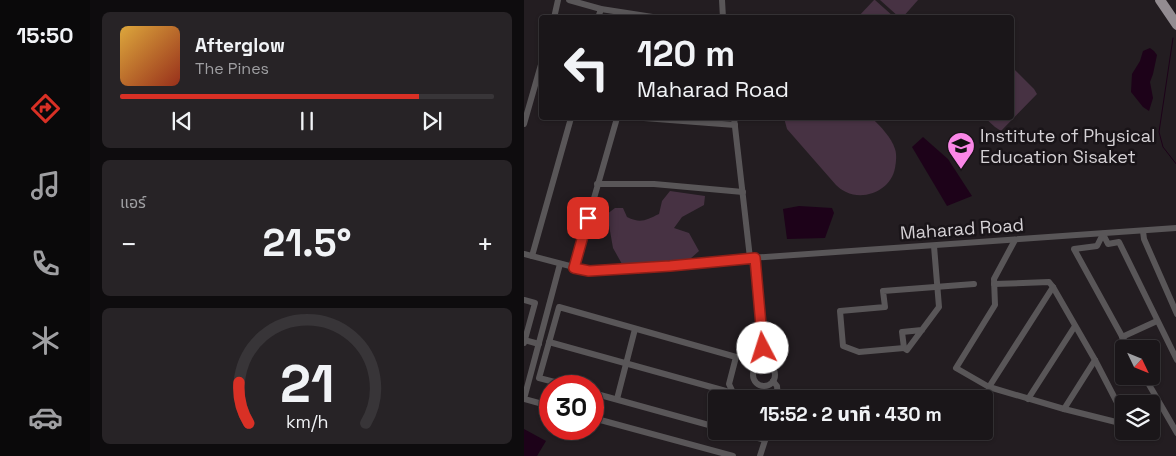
<!DOCTYPE html>
<html lang="th">
<meta charset="utf-8">
<style>
:root{--surface:#1a1619;--page:#272326;--text:#f1f3f6;--muted:#9f9fa2;--line:#383538;--accent:#d93025}
body{margin:0;font-family:"Space Grotesk","Noto Sans Thai",sans-serif;background:var(--page);color:var(--text);height:100vh;display:flex;flex-direction:column;font-size:19px;white-space:nowrap}
*{box-sizing:border-box;margin:0}
p{font-size:16px;color:var(--muted)}
.icon{flex:none;width:28px;height:28px;fill:none;stroke:currentColor;stroke-width:2;stroke-linecap:round;stroke-linejoin:round}
.map{position:relative;flex:1;overflow:hidden}
.drawer{display:flex;flex-direction:column;gap:12px;padding:12px;background:#0e0c0e;width:434px}
.drawer>*{flex:none}
.hud{position:absolute;left:15px;top:15px;width:475px;height:105px;border-radius:5px;box-shadow:0 1px 4px #0004,0 0 0 1px var(--line);background:#1a1619;color:var(--text);overflow:hidden}
.needle{width:32px;rotate:133deg}
.controls{position:absolute;left:591px;top:340px;display:grid;gap:10px}
.controls a{display:grid;place-items:center;width:45px;height:45px;border-radius:5px;background:var(--surface);box-shadow:0 1px 4px #0004,0 0 0 1px var(--line);font-size:25px}
.speed{position:absolute;left:15px;top:375px;display:flex;gap:10px;font-size:25px;font-weight:700;text-align:center}
.speed>*{display:grid;place-content:center;width:65px;height:65px;border-radius:50%;background:var(--surface);box-shadow:0 1px 4px #0004,0 0 0 1px var(--line);line-height:1}
.speed .limit{border:8px solid #d22;background:#fff;color:#111}
.pin{position:absolute;display:grid;place-items:center;width:42px;height:42px;color:#fff;margin:-21px;border-radius:10px;box-shadow:0 2px 8px #0006}
.me{position:absolute;width:55px;margin:-28px;rotate:355deg;stroke-linejoin:round;filter:drop-shadow(0 0 4px #0008)}
.turn{display:flex;align-items:center;gap:18px;height:105px;padding:0 15px;font-size:22px}
.turn .icon{width:65px;height:65px;stroke-width:2.5}
.turn b{display:block;font-size:35px;line-height:42px}
.big{font-size:38px;font-weight:800;line-height:1.1}
.drawer .widget{flex:1;display:flex;flex-direction:column;justify-content:center;gap:8px;min-width:0;padding:0 18px;border-radius:8px;background:var(--page)}
.drawer .dial{align-items:center;gap:0}
.dial svg{height:130px;overflow:visible;fill:none;stroke:var(--line);stroke-width:7;stroke-linecap:round;text-anchor:middle}
.dial text{fill:var(--text);stroke:none}
.song{display:flex;align-items:center;gap:15px}
.cover{width:60px;height:60px;border-radius:8px;background:linear-gradient(135deg,hsl(40 70% 55%),hsl(10 70% 35%))}
.played{height:5px;border-radius:2px;background:linear-gradient(90deg,var(--accent) 80%,var(--line) 80%)}
.keys{display:flex;justify-content:space-around;direction:ltr}
.heat{display:flex;justify-content:space-between;align-items:center;font-size:28px;direction:ltr}
.trip{position:absolute;left:184px;top:390px;width:285px;height:50px;border-radius:5px;background:var(--surface);box-shadow:0 1px 4px #0004,0 0 0 1px var(--line);font-weight:800;line-height:50px;text-align:center}
main{display:flex;flex:1;min-height:0}
.menu{display:flex;flex-direction:column;width:90px;justify-content:space-around;align-items:center;background:#0a090a;color:var(--muted)}
.menu .icon{width:35px;height:35px}
.menu .selected{color:var(--accent)}
.menu b{font-size:22px;color:var(--text)}
.map>svg:first-child{display:block}
.green{fill:#473243}
.water{fill:#1d0219}
.lines{fill:none;stroke-linecap:round;stroke-linejoin:round}
.stream{stroke:#1d0219;stroke-width:1}
.minor{stroke:#595658;stroke-width:6}
.primary{stroke:#938c91;stroke-width:10}
.route-casing{stroke:#8d1f18;stroke-width:12}
.route{stroke:#d93025;stroke-width:9}
.labels{text-anchor:middle;stroke-width:5;stroke-linejoin:round;paint-order:stroke}
.poi-label{font-size:18px;fill:#d5d1d5;stroke:#191418;text-anchor:start}
.street-label{font-size:18px;fill:#d5d1d5;stroke:#191418}
</style>
<main>
<nav class="menu">
<b>15:50</b>
<svg class="icon selected" aria-label="directions" viewBox="0 0 24 24"><path d="M12 3l9 9-9 9-9-9zM9 14v-3h6M13 9l2 2-2 2"/></svg>
<svg class="icon" aria-label="music" viewBox="0 0 24 24"><path d="M9 18V5l10-2v13"/><circle cx="6" cy="18" r="3"/><circle cx="16" cy="16" r="3"/></svg>
<svg class="icon" aria-label="phone" viewBox="0 0 24 24"><path d="M5 4h4l2 5-3 2q2 4 5 5l2-3 5 2v4C11 20 4 13 5 4z"/></svg>
<svg class="icon" aria-label="climate" viewBox="0 0 24 24"><path d="M12 3v18M4 7l16 10M4 17L20 7"/></svg>
<svg class="icon" aria-label="car" viewBox="0 0 24 24"><path d="M5 17H2v-5l4-1 3-4h7l3 4 3 1v5h-3M9 17h6M6 11h13"/><circle cx="7" cy="17" r="2"/><circle cx="17" cy="17" r="2"/></svg>
</nav>
<section class="drawer">
<div class="widget">
<div class="song"><i class="cover"></i><div><b>Afterglow</b><p>The Pines</p></div></div>
<div class="played"></div>
<div class="keys"><svg class="icon" aria-label="previous" viewBox="0 0 24 24"><path d="M18 5L8 12l10 7zM5 5v14"/></svg><svg class="icon" aria-label="pause" viewBox="0 0 24 24"><path d="M8 5v14M16 5v14"/></svg><svg class="icon" aria-label="next" viewBox="0 0 24 24"><path d="M6 5l10 7-10 7zM19 5v14"/></svg></div>
</div>
<div class="widget"><p>แอร์</p>
<div class="heat"><a>−</a><b class="big">21.5°</b><a>+</a></div>
</div>
<div class="widget dial"><svg viewBox="0 0 100 80">
<path d="M14 69A42 42 0 1 1 86 69"/>
<path d="M14 69A42 42 0 0 1 8 44" stroke="#d93025"/>
<text x="50" y="56" font-size="32" font-weight="700">21</text>
<text x="50" y="72" font-size="11">km/h</text>
</svg></div>
</section>
<div class="map">
<svg width="653" height="456" viewBox="0 0 653 456">
<rect width="100%" height="100%" fill="#231d21"/>
<!-- green -->
<g class="green">
<path d="M350,0H351L370,17H334Z"/>
<path d="M356,0H394L378,18L375,17Z"/>
<path d="M488,67L510,89L513,94L477,131L471,127L461,118H488Z"/>
<path d="M260,118H348C357,127 367,137 371,149C373,155 372,162 371,168C367,190 341,201 322,192C318,190 315,188 312,185L263,129Z"/>
<path d="M146,191L181,196L180,205L158,217L150,228L165,233L175,251L166,259L117,264H98L89,248L83,214L91,208H99L103,217C117,224 122,220 135,214L138,201Z"/>
</g>
<!-- water -->
<g class="water">
<path d="M626,48L630,51L633,55L629,74L626,82L629,98L625,111L619,107L607,92L608,74L616,61L619,51Z"/>
<path d="M399,137L424,159L448,196L423,206L388,147Z"/>
<path d="M275,206L308,208L310,213L301,238L263,239L259,209Z"/>
<path d="M0,429L22,441L13,456H0Z"/>
</g>
<g class="lines">
<!-- stream -->
<path class="stream" d="M649,38L635,132L639,147L653,165"/>
<!-- minor -->
<g class="minor">
<path d="M45,0L77,9L135,18"/>
<path d="M198,0L199,18"/>
<path d="M30,18L34,0"/>
<path d="M74,18L77,9"/>
<path d="M120,118L211,125"/>
<path d="M210,118L226,258"/>
<path d="M0,124L18,61"/>
<path d="M73,184H130L219,192"/>
<path d="M619,231L620,239L653,314"/>
<path d="M579,234L584,244L595,242L653,360"/>
<path d="M579,234L573,246L550,249L605,349"/>
<path d="M491,240L470,279L471,305L432,368L465,387L540,409L600,424"/>
<path d="M0,254L65,271L146,267L226,258L653,228"/>
<path d="M8,256L47,118"/>
<path d="M231,258L239,348L238,364"/>
<path d="M50,268L93,118"/>
<path d="M470,284L525,282L529,287L571,360L600,416"/>
<path d="M0,300L11,303L0,343"/>
<path d="M398,330L378,332L380,348L383,350L415,307L410,246"/>
<path d="M598,337L633,321"/>
<path d="M0,340L15,344"/>
<path d="M25,342L209,393"/>
<path d="M380,348L335,352L319,346L316,311L361,307L359,291L450,284"/>
<circle cx="240" cy="375" r="11"/>
<path d="M620,376L653,433"/>
<path d="M249,381L253,386L254,399"/>
<path d="M46,386L15,378L35,307L212,357L205,384L212,399"/>
<path d="M465,387L529,287"/>
<path d="M69,393L192,427"/>
<path d="M93,399L111,329"/>
<path d="M504,399L551,326"/>
<path d="M26,406L0,399L36,264"/>
<path d="M540,409L571,360"/>
<path d="M69,418L209,456"/>
<path d="M207,431L241,440"/>
<path d="M236,456L244,431"/>
</g>
<!-- primary -->
<path class="primary" d="M636,0L653,25"/>
</g>
<g class="lines">
<defs>
<path id="route" d="M64,218L50,268L65,271L146,266L231,258L239,348"/>
</defs>
<!-- route casing -->
<use href="#route" class="route-casing"/>
<!-- route -->
<use href="#route" class="route"/>
</g>
<!-- icons -->
<defs>
<symbol id="university-pin" viewBox="-11 -11 22 30"><path d="M0 17L-7.5 6A9.5 9.5 0 1 1 7.5 6Z" fill="#fa87e7" stroke="#191418"/><path d="M0-5L7-2L0 1L-7-2ZM-4 1L0 2.5L4 1V4Q0 6-4 4Z" fill="#111"/></symbol>
</defs>
<g fill-rule="evenodd">
<use href="#university-pin" x="421" y="130" width="32" height="43"/>
</g>
<g class="labels">
<!-- poi labels -->
<g class="poi-label">
<text x="456" y="142">Institute of Physical<tspan x="456" dy="21">Education Sisaket</tspan></text>
</g>
<!-- street labels -->
<g class="street-label">
<text transform="translate(438 229) rotate(-4)" y="6">Maharad Road</text>
</g>
</g>
</svg>
<div class="controls">
<a><svg class="needle" viewBox="-14 -14 28 28"><path d="M0-13l5 13h-10z" fill="#e53935"/><path d="M0 13l5-13h-10z" fill="#9f9fa2"/></svg></a>
<a><svg class="icon" aria-label="layers" viewBox="0 0 24 24"><path d="M12 4l9 5-9 5-9-5zM3 14l9 5 9-5"/></svg></a>
</div>
<div class="speed"><div class="limit">30</div></div>
<div class="pin" style="left:64px;top:218px;background:#d93025"><svg class="icon" aria-label="arrive" viewBox="0 0 24 24"><path d="M6 21V4h12l-3 4 3 4H6"/></svg></div>
<svg class="me" style="left:239px;top:348px" viewBox="-20 -20 40 40"><circle r="19" fill="#fff"/><path d="M0-13L10 11 0 6-10 11z" fill="#d93025"/></svg>
<div class="trip">15:52 · 2 นาที · 430 m</div>
<div class="hud">
<div class="turn"><svg class="icon" aria-label="left" viewBox="0 0 24 24"><path d="M17 20v-9H6M10 6l-5 5 5 5"/></svg><div><b>120 m</b>Maharad Road</div></div>
</div>
</div>
</main>
